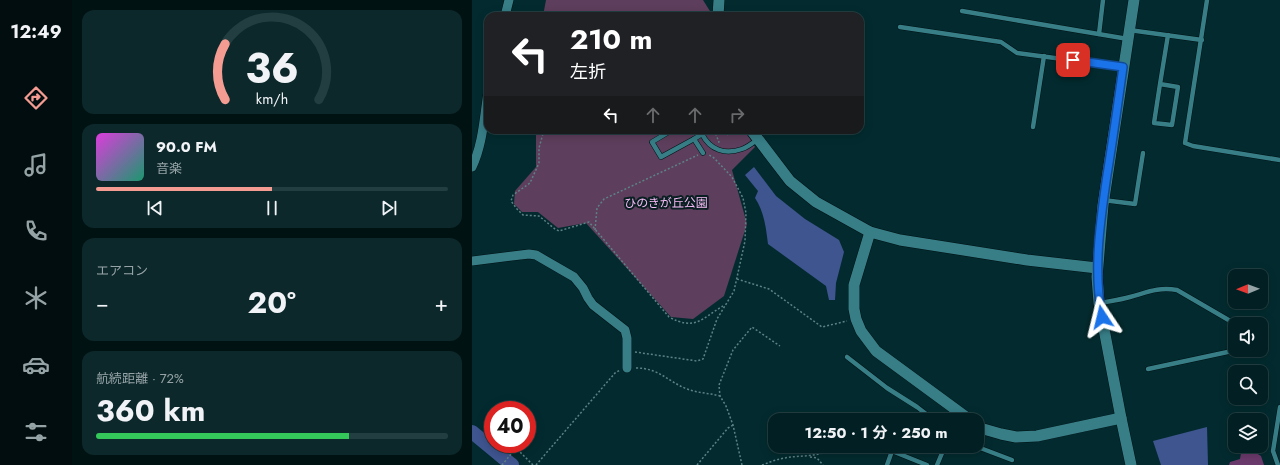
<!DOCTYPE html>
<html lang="ja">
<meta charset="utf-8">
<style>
:root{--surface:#022023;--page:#0c282b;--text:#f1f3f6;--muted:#96a3a6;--line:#233e41;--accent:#f59c92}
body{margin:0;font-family:Jost,"Noto Sans JP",sans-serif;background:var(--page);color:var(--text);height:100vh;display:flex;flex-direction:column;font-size:15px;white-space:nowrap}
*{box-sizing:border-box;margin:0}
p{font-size:13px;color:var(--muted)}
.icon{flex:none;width:22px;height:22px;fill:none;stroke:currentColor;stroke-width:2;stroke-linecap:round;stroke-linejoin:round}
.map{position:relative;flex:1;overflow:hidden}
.sheet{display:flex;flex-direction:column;gap:10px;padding:10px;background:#011213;width:400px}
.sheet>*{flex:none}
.banner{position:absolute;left:12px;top:12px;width:380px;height:122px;border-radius:12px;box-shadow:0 2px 10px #0003,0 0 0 1px var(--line);background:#202124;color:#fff;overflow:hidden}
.needle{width:26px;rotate:269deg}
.tools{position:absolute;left:756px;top:269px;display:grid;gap:8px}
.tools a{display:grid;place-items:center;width:40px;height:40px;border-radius:8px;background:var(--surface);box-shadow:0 2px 10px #0003,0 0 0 1px var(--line);font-size:20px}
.speed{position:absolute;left:12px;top:401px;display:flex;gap:8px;font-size:20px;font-weight:700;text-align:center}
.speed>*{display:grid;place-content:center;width:52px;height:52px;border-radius:50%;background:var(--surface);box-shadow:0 2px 10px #0003,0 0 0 1px var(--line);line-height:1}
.speed .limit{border:6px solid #d22;background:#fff;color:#111}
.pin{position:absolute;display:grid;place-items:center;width:34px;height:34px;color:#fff;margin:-17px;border-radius:8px;box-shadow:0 2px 6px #0006}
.me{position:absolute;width:44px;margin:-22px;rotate:350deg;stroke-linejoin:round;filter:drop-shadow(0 0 3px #0008)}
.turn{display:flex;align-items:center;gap:14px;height:84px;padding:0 20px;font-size:18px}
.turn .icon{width:52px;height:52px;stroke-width:2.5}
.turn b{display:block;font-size:28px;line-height:34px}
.lanes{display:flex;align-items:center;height:38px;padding:0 20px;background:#0003;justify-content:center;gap:20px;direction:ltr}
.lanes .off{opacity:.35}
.big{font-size:30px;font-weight:700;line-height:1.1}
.sheet .card{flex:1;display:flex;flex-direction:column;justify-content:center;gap:6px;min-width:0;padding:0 14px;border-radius:12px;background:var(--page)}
.sheet .dial{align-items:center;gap:0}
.dial svg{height:104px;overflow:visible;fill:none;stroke:var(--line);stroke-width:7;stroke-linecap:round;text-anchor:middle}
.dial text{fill:var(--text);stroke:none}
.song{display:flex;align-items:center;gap:12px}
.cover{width:48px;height:48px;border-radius:6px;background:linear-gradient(135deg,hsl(300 70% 55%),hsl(160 70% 35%))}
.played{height:4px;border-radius:2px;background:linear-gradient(90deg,var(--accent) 50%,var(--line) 50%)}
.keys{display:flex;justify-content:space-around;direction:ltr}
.heat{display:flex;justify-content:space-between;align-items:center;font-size:22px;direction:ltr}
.charge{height:6px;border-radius:3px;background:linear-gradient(90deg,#34c759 72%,var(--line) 0)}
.trip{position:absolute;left:296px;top:413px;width:216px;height:40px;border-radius:12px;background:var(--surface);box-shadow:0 2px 10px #0003,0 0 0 1px var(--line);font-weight:700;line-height:40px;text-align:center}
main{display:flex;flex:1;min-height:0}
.dock{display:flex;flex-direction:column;width:72px;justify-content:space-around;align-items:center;background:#010d0e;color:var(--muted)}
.dock .icon{width:28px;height:28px}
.dock .selected{color:var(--accent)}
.dock b{font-size:18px;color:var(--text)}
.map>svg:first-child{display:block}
.green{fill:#5d3e5c}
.forest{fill:#6b3a6c}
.water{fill:#3f5590}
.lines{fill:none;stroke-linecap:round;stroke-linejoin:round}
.river{stroke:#3f5590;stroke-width:14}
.service-casing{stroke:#001114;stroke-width:5.5}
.minor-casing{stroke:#001114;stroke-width:10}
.tertiary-casing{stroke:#001114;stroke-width:12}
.path{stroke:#5d8286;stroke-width:1.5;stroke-dasharray:2 2;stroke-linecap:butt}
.service{stroke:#377e87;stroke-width:4.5}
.minor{stroke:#377e87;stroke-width:9}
.tertiary{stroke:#377e87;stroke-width:11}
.route-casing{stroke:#114b97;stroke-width:10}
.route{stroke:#1a73e8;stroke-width:7}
.labels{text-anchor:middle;stroke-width:4;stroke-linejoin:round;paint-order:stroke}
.park-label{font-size:12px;fill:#f8bbf7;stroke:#091f22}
</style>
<main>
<nav class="dock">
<b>12:49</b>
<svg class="icon selected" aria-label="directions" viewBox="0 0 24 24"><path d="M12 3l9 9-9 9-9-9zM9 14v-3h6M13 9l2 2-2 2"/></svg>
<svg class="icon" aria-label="music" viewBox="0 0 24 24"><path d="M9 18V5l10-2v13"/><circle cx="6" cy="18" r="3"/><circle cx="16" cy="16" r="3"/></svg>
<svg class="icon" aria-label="phone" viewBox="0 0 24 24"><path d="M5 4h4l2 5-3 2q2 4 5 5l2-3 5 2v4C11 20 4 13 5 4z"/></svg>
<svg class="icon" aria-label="climate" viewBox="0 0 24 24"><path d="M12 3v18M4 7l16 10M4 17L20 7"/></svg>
<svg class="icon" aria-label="car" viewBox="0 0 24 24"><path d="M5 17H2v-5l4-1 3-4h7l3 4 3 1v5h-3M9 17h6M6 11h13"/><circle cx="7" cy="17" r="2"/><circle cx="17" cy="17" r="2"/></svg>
<svg class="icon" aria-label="filters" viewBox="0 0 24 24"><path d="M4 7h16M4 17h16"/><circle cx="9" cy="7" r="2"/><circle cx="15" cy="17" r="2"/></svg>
</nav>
<section class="sheet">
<div class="card dial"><svg viewBox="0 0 100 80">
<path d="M14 69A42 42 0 1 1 86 69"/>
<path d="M14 69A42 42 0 0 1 14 26" stroke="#f59c92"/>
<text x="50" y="56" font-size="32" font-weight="700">36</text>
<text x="50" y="72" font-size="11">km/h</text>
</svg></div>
<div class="card">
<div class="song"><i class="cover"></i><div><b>90.0 FM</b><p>音楽</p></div></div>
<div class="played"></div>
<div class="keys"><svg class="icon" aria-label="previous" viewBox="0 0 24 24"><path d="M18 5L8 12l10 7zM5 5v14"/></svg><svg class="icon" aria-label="pause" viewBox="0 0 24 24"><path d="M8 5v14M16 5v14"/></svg><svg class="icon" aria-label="next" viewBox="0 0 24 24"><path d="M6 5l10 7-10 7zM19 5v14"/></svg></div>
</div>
<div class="card"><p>エアコン</p>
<div class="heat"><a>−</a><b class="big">20°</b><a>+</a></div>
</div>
<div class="card"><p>航続距離 · 72%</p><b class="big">360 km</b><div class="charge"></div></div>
</section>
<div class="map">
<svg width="808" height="465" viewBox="0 0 808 465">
<rect width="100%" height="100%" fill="#032b2f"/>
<!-- green -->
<g class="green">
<path d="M74,0H231L241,16H71Z"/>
<path d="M64,130H273L283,147L260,170L275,224L252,296L221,319L199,317L114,223L86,228L66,212H50L42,204L43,191L64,167Z"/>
</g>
<!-- forest -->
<path class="forest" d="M769,453H784L789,456L792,465H757L758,462L768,459Z"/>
<!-- water -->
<g class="water">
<path d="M118,13L220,15L221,16H115Z"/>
<path d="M282,167L304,196L333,219L367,240L372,252L364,283L363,300H357L354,286L296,244C294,228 292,211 283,198L286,191L273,175Z"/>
<path d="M735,427L736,465H689L681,441Z"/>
</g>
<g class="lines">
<!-- river -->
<path class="river" d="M0,432L40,465"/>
<defs>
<g id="service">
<path d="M735,0L713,143L721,146L808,160"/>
<path d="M490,11L656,39"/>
<path d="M428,27L529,42L545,53L651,67"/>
<path d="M657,30L730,40"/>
<path d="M627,34L631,0"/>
<path d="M688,84L682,123L700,125L706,87L688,84L696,35"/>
<path d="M561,127L572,56"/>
<path d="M200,130L180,142L189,157L222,139"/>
<path d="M231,153L222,139L230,134C238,150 253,155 270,149C276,147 281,143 286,139"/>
<path d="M631,200L663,204L671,153"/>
<path d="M627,303C638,301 648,300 658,297C676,292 686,287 705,290L760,322L763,325"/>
<path d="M375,357L415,388L445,407L462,420"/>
<path d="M676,369L765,350"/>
<path d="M503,446L540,460"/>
<path d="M415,465L420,451L455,465"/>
<path d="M465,465L473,446"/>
<path d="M806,465L801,451L808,407"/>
</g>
<g id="minor">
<path d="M33,16L37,0"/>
<path d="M0,167C11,144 12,117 16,93"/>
<path d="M0,261L57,254L64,255L102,277L111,288L116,298L121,305L153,330L155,338V368"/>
</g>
<g id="tertiary">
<path d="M246,16L247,0"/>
<path d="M279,130L318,181L344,202L398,232L428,240L555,260L625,268"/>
<path d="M398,232L382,285V309L384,319L389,331L404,351L498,420"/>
<path d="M505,425L508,428L529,434L544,437L565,436L649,418"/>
<path d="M659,465L649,418L627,303L625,277L631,205L662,0"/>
</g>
</defs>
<!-- service casing -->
<use href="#service" class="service-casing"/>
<!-- minor casing -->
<use href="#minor" class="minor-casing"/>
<!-- tertiary casing -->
<use href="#tertiary" class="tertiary-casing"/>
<!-- path -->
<g class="path">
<path d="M72,130L67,148V163L58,183L41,195L39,201L45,209L51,215L67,216L83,229L87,231L117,222L197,317C223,331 229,319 251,306"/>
<path d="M242,130L247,142H246"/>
<path d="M249,130L255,135L256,134L254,130"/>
<path d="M123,230L125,208L132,199L226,155"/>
<path d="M265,279L297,289L350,327L375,321"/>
<path d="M163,352L225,361L231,359L245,319L262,291L273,241L274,213L271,198L260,177L242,158L237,155"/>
<path d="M164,368C187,368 195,381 215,389C225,393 237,393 248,396"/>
<path d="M338,457L345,458L351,465"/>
<path d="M30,465L44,448L61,465"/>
<path d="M64,465L143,373L148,370"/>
<path d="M225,465L256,428L261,425"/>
<path d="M270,465L261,425L254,406L248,396L247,385L261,350L280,327L308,346"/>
<path d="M290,465C296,463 302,460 308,459C327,454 345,459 363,447"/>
</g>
<!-- service -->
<use href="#service" class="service"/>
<!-- minor -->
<use href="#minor" class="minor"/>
<!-- tertiary -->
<use href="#tertiary" class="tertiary"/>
</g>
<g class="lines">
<defs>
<path id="route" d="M601,60L651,67C646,103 641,139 635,175C628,223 621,269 630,317"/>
</defs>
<!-- route casing -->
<use href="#route" class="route-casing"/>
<!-- route -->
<use href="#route" class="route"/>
</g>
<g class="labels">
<!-- park labels -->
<g class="park-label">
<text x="194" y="207">ひのきが丘公園</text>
</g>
</g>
</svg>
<div class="tools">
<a><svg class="needle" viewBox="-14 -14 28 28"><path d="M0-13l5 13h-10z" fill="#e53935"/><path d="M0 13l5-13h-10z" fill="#96a3a6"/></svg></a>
<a><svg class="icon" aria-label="sound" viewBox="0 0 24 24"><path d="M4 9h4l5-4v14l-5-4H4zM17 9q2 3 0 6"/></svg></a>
<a><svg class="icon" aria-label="search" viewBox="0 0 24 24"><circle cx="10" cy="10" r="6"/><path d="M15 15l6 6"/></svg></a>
<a><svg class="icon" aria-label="layers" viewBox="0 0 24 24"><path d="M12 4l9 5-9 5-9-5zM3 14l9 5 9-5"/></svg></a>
</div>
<div class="speed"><div class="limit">40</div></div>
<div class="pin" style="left:601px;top:60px;background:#d93025"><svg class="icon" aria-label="arrive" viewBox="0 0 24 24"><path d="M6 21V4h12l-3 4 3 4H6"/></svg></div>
<svg class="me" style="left:630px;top:317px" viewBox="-20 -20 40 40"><path d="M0-17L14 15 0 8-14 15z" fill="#1a73e8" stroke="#fff" stroke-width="4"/></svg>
<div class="trip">12:50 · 1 分 · 250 m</div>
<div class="banner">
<div class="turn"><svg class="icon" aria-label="left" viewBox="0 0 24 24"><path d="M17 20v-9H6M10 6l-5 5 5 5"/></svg><div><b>210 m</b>左折</div></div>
<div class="lanes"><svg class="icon" aria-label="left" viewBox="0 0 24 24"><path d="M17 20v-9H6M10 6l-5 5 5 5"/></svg><svg class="icon off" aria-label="ahead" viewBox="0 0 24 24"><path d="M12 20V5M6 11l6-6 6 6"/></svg><svg class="icon off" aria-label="ahead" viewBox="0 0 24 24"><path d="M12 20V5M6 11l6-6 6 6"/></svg><svg class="icon off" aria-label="right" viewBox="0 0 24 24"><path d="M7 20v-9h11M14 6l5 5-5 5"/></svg></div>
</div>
</div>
</main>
